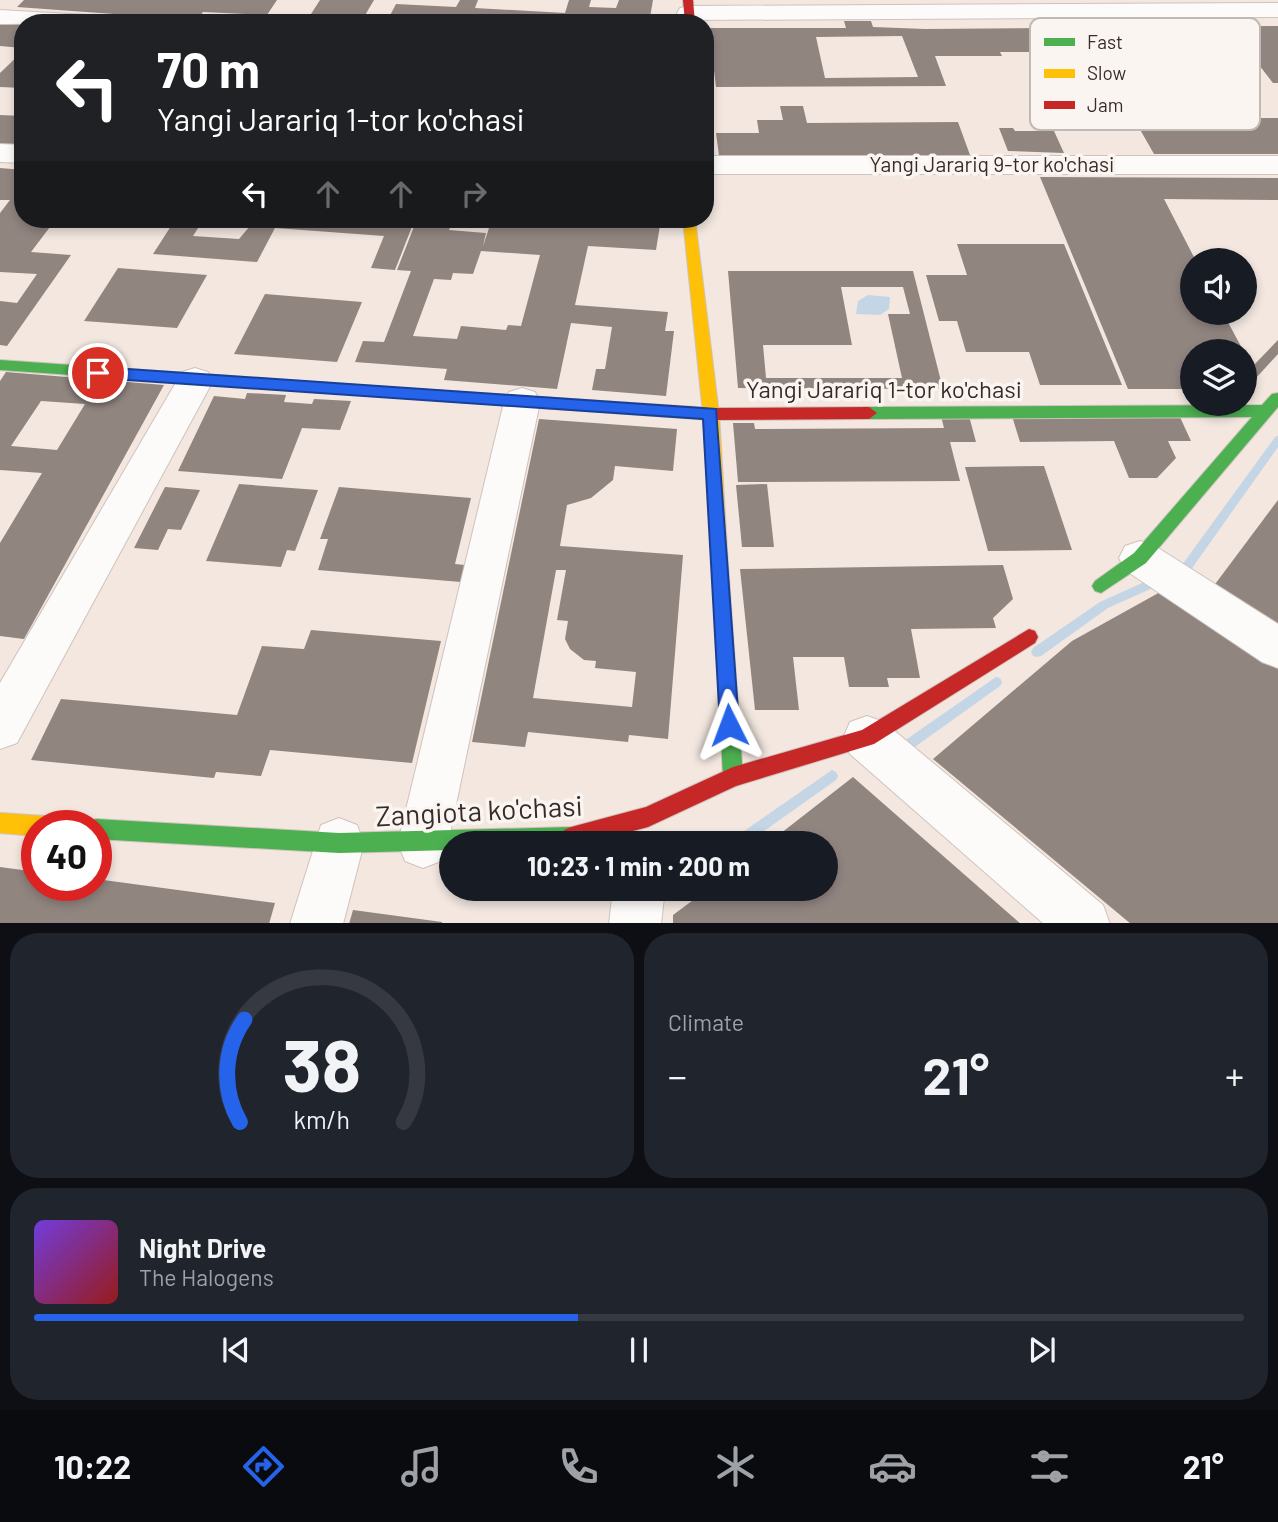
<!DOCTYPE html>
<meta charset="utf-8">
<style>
:root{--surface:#171b24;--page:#20242c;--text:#f1f3f6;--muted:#9ea1a6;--line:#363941;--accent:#2563eb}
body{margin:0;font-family:Barlow,sans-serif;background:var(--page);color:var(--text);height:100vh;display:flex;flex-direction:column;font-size:26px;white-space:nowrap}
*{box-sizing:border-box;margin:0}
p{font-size:23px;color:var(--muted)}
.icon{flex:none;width:38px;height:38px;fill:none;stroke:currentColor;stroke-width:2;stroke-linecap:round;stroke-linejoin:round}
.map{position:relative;height:923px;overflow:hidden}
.drawer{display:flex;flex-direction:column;gap:10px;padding:10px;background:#0d0f14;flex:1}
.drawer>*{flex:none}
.guide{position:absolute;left:14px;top:14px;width:700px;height:214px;border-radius:28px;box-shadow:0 4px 10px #0003;background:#202124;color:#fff;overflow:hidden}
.fabs{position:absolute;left:1180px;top:248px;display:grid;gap:14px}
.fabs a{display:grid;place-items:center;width:77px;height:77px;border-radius:50%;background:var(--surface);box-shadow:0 4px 10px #0003;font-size:35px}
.speed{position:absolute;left:21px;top:810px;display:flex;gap:14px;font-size:35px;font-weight:700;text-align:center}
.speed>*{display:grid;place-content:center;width:91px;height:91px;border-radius:50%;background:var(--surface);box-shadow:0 4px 10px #0003;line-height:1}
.speed .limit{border:10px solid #d22;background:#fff;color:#111}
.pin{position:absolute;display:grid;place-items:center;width:60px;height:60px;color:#fff;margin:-30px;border:4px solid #fff;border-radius:50%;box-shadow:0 2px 7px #0007}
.me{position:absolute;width:77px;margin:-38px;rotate:357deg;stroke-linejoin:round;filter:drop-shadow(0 0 5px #0008)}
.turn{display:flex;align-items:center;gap:24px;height:147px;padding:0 28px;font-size:32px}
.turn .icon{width:91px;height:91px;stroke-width:2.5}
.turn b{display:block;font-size:49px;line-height:60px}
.lanes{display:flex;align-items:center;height:66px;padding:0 28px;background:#0003;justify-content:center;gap:35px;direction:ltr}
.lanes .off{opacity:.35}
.big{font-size:52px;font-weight:700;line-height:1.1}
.drawer .tile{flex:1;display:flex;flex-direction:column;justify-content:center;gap:10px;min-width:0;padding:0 24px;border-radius:28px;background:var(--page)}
.drawer .dial{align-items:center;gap:0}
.dial svg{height:182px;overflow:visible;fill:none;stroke:var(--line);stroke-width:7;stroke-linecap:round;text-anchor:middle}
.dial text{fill:var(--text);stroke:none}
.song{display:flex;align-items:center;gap:21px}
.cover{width:84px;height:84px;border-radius:10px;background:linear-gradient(135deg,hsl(260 70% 55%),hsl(0 70% 35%))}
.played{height:7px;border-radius:4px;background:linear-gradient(90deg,var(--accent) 45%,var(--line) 45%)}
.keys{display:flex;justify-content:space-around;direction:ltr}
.heat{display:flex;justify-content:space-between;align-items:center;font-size:38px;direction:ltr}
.drawer .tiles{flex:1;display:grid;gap:10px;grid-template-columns:1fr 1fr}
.tile:last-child{grid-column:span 2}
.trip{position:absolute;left:439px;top:831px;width:399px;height:70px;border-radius:35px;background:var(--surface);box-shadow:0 4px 10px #0003;font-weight:700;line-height:70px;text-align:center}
.tab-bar{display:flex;height:112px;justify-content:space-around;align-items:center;background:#090b0e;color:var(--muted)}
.tab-bar .icon{width:49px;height:49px}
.tab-bar .on{color:var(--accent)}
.tab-bar b{font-size:32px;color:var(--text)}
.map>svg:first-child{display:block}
.water{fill:#c4d5e6}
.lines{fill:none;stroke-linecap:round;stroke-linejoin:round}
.stream{fill:#c4d5e6;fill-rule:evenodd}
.building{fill:#918580;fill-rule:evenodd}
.street-casing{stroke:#cec3bd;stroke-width:2}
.fast-casing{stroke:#cec3bd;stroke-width:2}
.slow-casing{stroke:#cec3bd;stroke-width:2}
.jam-casing{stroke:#cec3bd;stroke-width:2}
.street{fill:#fdfbfa;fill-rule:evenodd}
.fast{fill:#4caf50;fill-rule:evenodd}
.slow{fill:#ffc107;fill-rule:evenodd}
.jam{fill:#c62828;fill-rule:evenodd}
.route{fill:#2563eb;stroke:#184099;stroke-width:2}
.labels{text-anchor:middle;stroke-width:7;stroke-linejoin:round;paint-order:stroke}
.far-street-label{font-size:21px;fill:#372c27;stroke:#fbf5f2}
.street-label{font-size:24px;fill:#372c27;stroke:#fbf5f2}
.near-street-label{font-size:28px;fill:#372c27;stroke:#fbf5f2}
.key{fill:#fbf5f2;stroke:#c0b9b5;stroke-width:2}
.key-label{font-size:19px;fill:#372c27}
</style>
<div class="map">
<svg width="1278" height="924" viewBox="0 0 1278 924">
<rect width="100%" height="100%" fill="#f3e7e0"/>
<!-- water -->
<path class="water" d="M868,295L890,297L889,309L880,315L856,314L858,301Z"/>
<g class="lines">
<!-- stream -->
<g class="stream">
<path d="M1278,436V447L1190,571L1186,572L1182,571L1181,568L1182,565L1275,437Z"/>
<path d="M1153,578L1157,580L1158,583L1157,586L1108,608L1041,656L1037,657L1033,656L1031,652L1033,648L1100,602Z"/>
<path d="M996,677L1000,678L1002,682L1000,686L905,754L901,756L897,754L895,750L897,746Z"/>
<path d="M832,770L836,772L838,776L836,780L746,844H729L731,840Z"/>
</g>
</g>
<!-- building -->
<g class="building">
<path d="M24,0H277L267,15L203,12L197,20L17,7Z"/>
<path d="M320,0H374L364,17L311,14Z"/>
<path d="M460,0H478L475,8L565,13L569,0H591L589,7L616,8L619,0H653L649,23H386L396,4L456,7Z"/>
<path d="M844,21H871L873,27L925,29L1278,26V83H1273L1249,52H1000L1002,56H935L946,86L716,87L709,28H846ZM902,36L918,77L825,78L816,37Z"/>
<path d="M0,22L23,24V48L0,46Z"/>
<path d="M23,51V88L0,87V73Z"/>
<path d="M780,106H803L807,123L958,122L970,155L719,156L716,133H759L757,120H783Z"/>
<path d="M0,115L23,116V146L0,145Z"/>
<path d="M1278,118V154H1154L1134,119Z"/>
<path d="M999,128H1013L1015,131H1054L1064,153L1008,151Z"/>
<path d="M0,168L23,170V219H56L31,252L71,255L7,346L0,345V301L17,303L37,274L0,272V213L10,200H0Z"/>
<path d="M1040,177L1278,178V200L1164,199L1196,261H1192V313H1223L1244,352H1192V389H1128Z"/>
<path d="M143,219H204L193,236L239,239L256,219H415L395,270L371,268L384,236L275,228L257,262L153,254L173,223Z"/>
<path d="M417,219L453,221L449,230L486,233L483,246L492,219H661L656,250L588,246L575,305L668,312L665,331H674L666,396L592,390L596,369H605L612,327L571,323L557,389L444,380L447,369L355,362L363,341L384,342L411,271L397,270ZM481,251L540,255L521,326L508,325L506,330L461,326L457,339L413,336L434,279L451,280L453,273L473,274Z"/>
<path d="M957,244H1064L1122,385H1040L1029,352H966L957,321H939L926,275H967Z"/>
<path d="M118,268L207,275L177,328L84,321Z"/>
<path d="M728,271H913L943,389L738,388ZM841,287H903L910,314H888L902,378H766L763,345H852Z"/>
<path d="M265,294L362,302L337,362L234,354Z"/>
<path d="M1278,340V354L1244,391V353L1252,367Z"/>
<path d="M6,372L164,385L24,639L0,636V543L42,473L0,470V381ZM41,401L85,404L57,450L11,446Z"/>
<path d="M247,393L286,395L284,402L312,404L314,399L351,401L340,430L302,428L282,479L178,471L214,396L245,399Z"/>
<path d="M1179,415L1191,441H1168L1176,458L1157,478H1129L1114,441L1020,442L1012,416Z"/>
<path d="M941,416H969L976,442H950L960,481L738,482L733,423H754L755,429L944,428Z"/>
<path d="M539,419L677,429L673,471L615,466L613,480L591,498L567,505L560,546L683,555L668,739L629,735L628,742L528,732L525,747L472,742ZM556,570H566L557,620L568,621L565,639L570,649L584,660L596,661L595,668L636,672L632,707L533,698Z"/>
<path d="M1044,466L1072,550L988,551L965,467Z"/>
<path d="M239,484L318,490L295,551L287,550L281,567L206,561Z"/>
<path d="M767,484L774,547H742L736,485Z"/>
<path d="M165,487L200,490L181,530L168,529L158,550L134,548Z"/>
<path d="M339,487L471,498L455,564L465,565L461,582L318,570L328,539H320Z"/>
<path d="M1278,500V640L1207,595Z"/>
<path d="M1003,565L1013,599L993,618L996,628L911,629L920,678H887L889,687H849L844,657H793L799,710H755L740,569Z"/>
<path d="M1162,591L1278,668V924H1131L933,759L1072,641Z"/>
<path d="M311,630L441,641L412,763L270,750L261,776L216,772L214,778L31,760L61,699L237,715L262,646L304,649Z"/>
<path d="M853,777L1021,924H673V915L708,889H826V844H767Z"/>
<path d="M0,867L37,872V886H96V879L275,903L269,924H0Z"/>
<path d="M353,910L442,922V924H349Z"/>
</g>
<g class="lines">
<defs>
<g id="street">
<path d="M1278,3V17L689,20L680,18L677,13L680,8L689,6Z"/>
<path d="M0,10L104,16L113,18L116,23L0,24Z"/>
<path d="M0,144L23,145V163L0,162Z"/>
<rect x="705" y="156" width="573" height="18"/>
<path d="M195,368L208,372L213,381L17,743L0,749V683L182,372Z"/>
<path d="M522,388L535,392L540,402L448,843L441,861L423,868L405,861L398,843L504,402L509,392Z"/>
<path d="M1140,541L1155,546L1278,624V668L1262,662L1125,570L1119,558L1125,546Z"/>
<path d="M867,716L884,722L1103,905L1110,924H1044L850,754L843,738L850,722Z"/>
<path d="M339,818L357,825L364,843L343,924H290L321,825Z"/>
<path d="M613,889H665L661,924H609Z"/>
</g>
<g id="fast">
<path d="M0,360L416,389L423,394L416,399L0,370Z"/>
<path d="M1278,393V407L1146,563L1101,593L1095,591L1092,586L1095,581L1134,553L1252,417L869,419L861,413L869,407L1262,405L1272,394Z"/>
<path d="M719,543L725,545L727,550L743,777L740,784L733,787L726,784L723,777L711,550L713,545Z"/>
<path d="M96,819L339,833L571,827L578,830L581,837L579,844H452V850L339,853L96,839V826H87L89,822Z"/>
</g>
<g id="slow">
<path d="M683,219H695L719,414L727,550L725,555L719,557L713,555L711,550L703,414Z"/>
<path d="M0,813L45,816L52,819L55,826H37V836L0,833Z"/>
</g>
<g id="jam">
<path d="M683,0H693L695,23H685Z"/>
<path d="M416,389L711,408L869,407L877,413L869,419L711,420L416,399L409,394Z"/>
<path d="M1029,629L1035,631L1038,637L1035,643L874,744L736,786L648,827L585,844H563L561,837L564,830L571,827L646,807L733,767L862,730Z"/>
</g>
</defs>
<!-- street casing -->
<use href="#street" class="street-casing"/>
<!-- fast casing -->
<use href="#fast" class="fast-casing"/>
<!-- slow casing -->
<use href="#slow" class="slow-casing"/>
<!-- jam casing -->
<use href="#jam" class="jam-casing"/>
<!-- street -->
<use href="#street" class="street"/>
<!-- fast -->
<use href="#fast" class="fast"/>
<!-- slow -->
<use href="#slow" class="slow"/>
<!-- jam -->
<use href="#jam" class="jam"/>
</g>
<!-- route -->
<path class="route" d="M98,367L716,409L739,725L736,731L729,734L723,731L720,725L703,419L98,378L90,373Z"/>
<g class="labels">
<!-- far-street labels -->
<g class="far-street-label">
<text x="992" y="172">Yangi Jarariq 9-tor ko'chasi</text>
</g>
<!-- street labels -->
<g class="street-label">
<text x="884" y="398">Yangi Jarariq 1-tor ko'chasi</text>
</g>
<!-- near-street labels -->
<g class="near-street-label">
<text transform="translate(479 811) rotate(-3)" y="10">Zangiota ko'chasi</text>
</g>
</g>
<!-- legend -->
<rect x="1030" y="18" width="230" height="112" rx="10" class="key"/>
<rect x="1044" y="38" width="31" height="8" fill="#4caf50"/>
<rect x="1044" y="69" width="31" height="9" fill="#ffc107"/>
<rect x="1044" y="101" width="31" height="8" fill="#c62828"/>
<g class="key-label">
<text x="1087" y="49">Fast</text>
<text x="1087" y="80">Slow</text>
<text x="1087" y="112">Jam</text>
</g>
</svg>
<div class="fabs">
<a><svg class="icon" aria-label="sound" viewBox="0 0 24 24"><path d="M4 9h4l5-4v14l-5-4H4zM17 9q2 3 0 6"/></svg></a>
<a><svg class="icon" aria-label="layers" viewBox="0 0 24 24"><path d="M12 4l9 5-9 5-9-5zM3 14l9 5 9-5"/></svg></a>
</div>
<div class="speed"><div class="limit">40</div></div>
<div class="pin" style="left:98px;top:373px;background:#d93025"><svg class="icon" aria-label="arrive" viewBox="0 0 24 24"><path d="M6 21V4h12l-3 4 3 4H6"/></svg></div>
<svg class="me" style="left:729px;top:725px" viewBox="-20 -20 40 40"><path d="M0-17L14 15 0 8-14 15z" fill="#2563eb" stroke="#fff" stroke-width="4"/></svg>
<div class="trip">10:23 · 1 min · 200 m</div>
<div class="guide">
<div class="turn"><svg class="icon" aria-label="left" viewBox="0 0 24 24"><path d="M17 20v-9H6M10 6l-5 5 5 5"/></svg><div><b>70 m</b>Yangi Jarariq 1-tor ko'chasi</div></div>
<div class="lanes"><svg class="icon" aria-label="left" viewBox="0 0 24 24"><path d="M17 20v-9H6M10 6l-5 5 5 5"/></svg><svg class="icon off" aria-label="ahead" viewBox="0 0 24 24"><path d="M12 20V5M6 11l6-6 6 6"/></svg><svg class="icon off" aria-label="ahead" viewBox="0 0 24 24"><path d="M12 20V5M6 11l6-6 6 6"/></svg><svg class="icon off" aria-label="right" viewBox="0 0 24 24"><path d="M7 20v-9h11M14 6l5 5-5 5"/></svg></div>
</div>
</div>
<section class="drawer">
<div class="tiles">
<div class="tile dial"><svg viewBox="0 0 100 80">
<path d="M14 69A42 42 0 1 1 86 69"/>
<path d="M14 69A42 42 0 0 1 16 24" stroke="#2563eb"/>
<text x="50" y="56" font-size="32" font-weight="700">38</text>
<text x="50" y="72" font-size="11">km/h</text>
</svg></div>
<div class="tile"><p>Climate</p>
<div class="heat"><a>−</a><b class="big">21°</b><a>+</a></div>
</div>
<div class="tile">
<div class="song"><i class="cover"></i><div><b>Night Drive</b><p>The Halogens</p></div></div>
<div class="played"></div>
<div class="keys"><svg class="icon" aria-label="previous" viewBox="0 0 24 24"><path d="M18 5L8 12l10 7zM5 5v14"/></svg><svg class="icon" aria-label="pause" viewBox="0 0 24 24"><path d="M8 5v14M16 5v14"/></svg><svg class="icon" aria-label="next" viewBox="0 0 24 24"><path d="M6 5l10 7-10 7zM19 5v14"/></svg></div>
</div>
</div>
</section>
<nav class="tab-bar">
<b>10:22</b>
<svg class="icon on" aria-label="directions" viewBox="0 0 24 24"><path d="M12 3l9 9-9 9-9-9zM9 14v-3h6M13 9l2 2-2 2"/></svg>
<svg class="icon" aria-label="music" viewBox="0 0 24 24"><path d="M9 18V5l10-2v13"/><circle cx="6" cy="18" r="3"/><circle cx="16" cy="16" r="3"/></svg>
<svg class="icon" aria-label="phone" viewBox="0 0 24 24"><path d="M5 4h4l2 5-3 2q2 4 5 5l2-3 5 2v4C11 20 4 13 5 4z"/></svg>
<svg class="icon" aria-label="climate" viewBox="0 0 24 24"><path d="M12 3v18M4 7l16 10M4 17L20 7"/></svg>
<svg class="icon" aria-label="car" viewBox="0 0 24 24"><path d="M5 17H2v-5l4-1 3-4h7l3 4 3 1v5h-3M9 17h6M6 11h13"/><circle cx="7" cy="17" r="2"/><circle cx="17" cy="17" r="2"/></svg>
<svg class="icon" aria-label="filters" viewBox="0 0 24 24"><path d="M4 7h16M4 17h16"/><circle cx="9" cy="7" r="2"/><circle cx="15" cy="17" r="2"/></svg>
<b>21°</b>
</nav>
